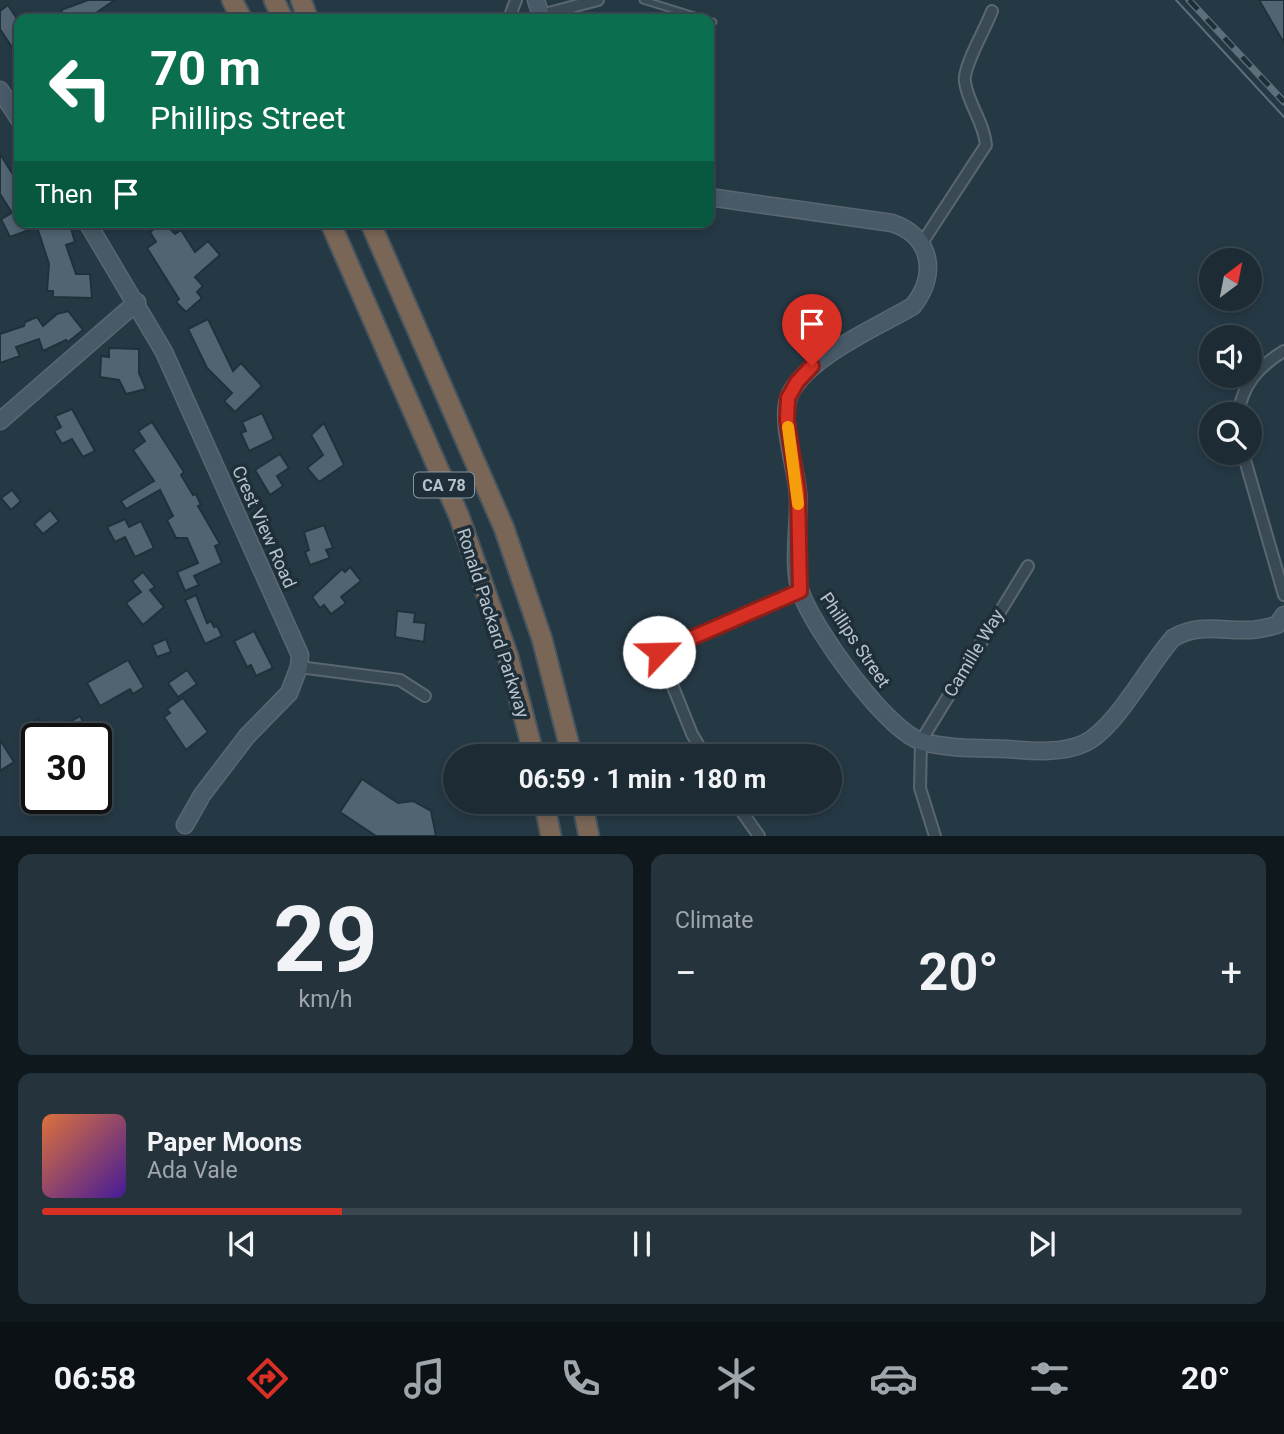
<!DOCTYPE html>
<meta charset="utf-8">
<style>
:root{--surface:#1c2b34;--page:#25333c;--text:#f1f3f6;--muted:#a0a7ac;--line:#3a474f;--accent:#d93025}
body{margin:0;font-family:Roboto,sans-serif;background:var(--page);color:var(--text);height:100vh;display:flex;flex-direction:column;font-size:26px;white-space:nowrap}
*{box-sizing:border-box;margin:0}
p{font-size:23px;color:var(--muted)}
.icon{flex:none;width:38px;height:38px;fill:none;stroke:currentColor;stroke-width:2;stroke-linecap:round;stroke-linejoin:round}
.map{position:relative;height:836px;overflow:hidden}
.drawer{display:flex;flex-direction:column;gap:18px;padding:18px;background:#0f181d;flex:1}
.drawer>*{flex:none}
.hud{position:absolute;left:14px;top:14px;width:700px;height:214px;border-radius:14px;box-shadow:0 4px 10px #0003,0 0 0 2px var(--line);background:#0b6e4f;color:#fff;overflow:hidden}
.needle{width:46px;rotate:32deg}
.controls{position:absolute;left:1199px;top:248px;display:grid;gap:14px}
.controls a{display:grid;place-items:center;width:63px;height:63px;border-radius:50%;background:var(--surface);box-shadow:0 4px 10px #0003,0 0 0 2px var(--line);font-size:35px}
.speed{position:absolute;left:21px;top:723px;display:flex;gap:14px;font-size:35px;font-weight:700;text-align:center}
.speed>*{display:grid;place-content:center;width:91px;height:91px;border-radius:50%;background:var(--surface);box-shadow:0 4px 10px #0003,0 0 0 2px var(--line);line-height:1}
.speed .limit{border:4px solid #111;border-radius:10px;background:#fff;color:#111}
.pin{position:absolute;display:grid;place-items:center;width:60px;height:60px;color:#fff;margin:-72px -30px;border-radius:50% 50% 50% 0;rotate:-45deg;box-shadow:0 0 7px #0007}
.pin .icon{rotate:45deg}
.me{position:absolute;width:77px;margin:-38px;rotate:66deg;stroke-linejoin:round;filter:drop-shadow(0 0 5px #0008)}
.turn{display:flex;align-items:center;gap:24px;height:147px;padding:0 21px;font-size:32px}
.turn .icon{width:91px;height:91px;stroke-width:2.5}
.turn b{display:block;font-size:49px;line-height:60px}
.then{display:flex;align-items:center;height:66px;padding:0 21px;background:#0003;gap:14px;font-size:26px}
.big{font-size:52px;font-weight:700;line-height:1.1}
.drawer .card{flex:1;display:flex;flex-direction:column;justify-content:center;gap:10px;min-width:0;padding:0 24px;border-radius:14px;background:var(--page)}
.drawer .dial{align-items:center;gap:0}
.dial b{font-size:91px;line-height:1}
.song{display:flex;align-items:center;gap:21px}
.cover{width:84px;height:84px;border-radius:10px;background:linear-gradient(135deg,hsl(20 70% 55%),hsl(260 70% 35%))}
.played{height:7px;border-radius:4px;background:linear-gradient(90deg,var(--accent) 25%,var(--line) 25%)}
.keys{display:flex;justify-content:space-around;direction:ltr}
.heat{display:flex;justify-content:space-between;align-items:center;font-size:38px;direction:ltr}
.drawer .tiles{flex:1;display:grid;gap:18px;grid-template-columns:1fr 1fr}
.card:last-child{grid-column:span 2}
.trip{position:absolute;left:443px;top:744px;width:399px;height:70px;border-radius:35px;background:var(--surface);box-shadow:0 4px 10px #0003,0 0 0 2px var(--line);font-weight:700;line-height:70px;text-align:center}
.tab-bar{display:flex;height:112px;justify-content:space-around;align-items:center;background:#0b1115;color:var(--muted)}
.tab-bar .icon{width:49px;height:49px}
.tab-bar .current{color:var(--accent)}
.tab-bar b{font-size:32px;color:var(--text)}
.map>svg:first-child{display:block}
.building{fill:#516472;stroke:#21313b;stroke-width:2}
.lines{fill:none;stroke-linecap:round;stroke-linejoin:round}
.lane-casing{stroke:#596771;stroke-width:9}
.street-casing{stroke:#596771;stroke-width:14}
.secondary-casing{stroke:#596771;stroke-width:19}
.highway-casing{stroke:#45545e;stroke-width:23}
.lane{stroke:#3a4a54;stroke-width:5}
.street{stroke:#3a4a54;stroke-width:10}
.secondary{stroke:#485967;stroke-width:16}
.highway{stroke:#7a6657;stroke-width:19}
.tram{stroke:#5c6f7b;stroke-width:2}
.rail-casing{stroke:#5c6f7b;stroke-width:7}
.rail{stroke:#1f2f39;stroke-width:4.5;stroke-dasharray:13;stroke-linecap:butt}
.route-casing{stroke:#8d1f18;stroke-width:18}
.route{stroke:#d93025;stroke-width:12}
.slow{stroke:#f59e0b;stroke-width:12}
.labels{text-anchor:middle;stroke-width:7;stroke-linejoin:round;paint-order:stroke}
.shield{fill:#1f2f39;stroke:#8a97a1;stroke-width:2}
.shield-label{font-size:16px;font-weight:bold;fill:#b8c4cd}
.street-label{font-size:18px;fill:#b8c4cd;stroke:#1f2f39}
</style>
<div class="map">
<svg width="1284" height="836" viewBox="0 0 1284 836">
<rect width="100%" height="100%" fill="#253945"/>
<!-- building -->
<g class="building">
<path d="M88,0H115L93,15L94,19H65L61,10Z"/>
<path d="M1259,0H1284V43Z"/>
<path d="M8,5L19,22L17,24L19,58L0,29V11Z"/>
<path d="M0,154L19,184V222H69L75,242L66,245L76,274H90L92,298L53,297V291H47L49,264L37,227L10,237L1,219L12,213L0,194Z"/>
<path d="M164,222L175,234L181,230L195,252L208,241L220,255L195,277L203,286L197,292L202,298L186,312L176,302L179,299L147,248L156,242L150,232Z"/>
<path d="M68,311L83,330L68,342L66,340L43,351L39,339L16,347L20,356L0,363V334L24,326L25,322L37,317L43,326L57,314Z"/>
<path d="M208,319L233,371L241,363L262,386L235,412L224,401L232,393L207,368L188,329Z"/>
<path d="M109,348L139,349V373L146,389L126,394L119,380L100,377L101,356L109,357Z"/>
<path d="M72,409L95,451L83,457L72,439L62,444L54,431L61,427L55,416Z"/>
<path d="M262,413L274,439L249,451L241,433L246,431L242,422Z"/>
<path d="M152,422L184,472L181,475L193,495L196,494L201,505L198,506L220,544L215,546L222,563L194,576L199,585L185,591L177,572L198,563L187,538H176L167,520L173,516L160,490L126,509L121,501L154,481L133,450L145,441L138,431Z"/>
<path d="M324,423L344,465L319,482L307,468L323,455L311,435Z"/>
<path d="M280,454L289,468L277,476L283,486L270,495L255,470Z"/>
<path d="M12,490L21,501L11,510L1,498Z"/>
<path d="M50,510L59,521L43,534L34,524Z"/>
<path d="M125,519L129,527L141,521L154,548L135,557L125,537L115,542L107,527Z"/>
<path d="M324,525L333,548L326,550L330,558L310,565L305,552L309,550L304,532Z"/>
<path d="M350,567L361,581L341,597L346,603L331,614L324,605L320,608L312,597L342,569L345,572Z"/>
<path d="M143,572L155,587L150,590L164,607L143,625L126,603L141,592L132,581Z"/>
<path d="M196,595L207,623L211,621L214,627L217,626L222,636L205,644L185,600Z"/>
<path d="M397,611L415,613L414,622L426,623L424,642L395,637Z"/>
<path d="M254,631L273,668L256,676L251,665L247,667L234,641Z"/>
<path d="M166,639L171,652L157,657L152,645Z"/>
<path d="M128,660L144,687L133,694L130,689L100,706L87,683Z"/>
<path d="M187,670L197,684L178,697L168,683Z"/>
<path d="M183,698L208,732L186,750L164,717L170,713L167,709Z"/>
<path d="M80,716L90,734L83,738H59L54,730Z"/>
<path d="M38,719L41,724L45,721L53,734L45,738H35L27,726Z"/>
<path d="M0,740L14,762L0,771Z"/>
<path d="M37,749V786L20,759Z"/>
<path d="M362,779L398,803L413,801L431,811L436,836H376L340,812Z"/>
</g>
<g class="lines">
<defs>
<g id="lane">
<path d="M643,0L704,19"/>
<path d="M709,21L713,22"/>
</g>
<g id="street">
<path d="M541,15L598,0"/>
<path d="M513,19L511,13L516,0"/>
<path d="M922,243L986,145C984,122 968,104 965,82C962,68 986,28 992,11"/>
<path d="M1238,415C1242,385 1259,366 1284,351"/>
<path d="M1243,453L1284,595"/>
<path d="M299,667L400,680L425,696"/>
<path d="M705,756L692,734L659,652L800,591"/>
<path d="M735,802L759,836"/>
<path d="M935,836L920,788L921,741L1028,566"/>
</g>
<g id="secondary">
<path d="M536,0L542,19"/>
<path d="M0,90L19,119"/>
<path d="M709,197L892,223C932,236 938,275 913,306C876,328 809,356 790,394C779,418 796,467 798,493C800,522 791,568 801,593C814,629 886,731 923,742C950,749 980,748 1007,749C1032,751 1062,754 1085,743C1116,728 1148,666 1173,638C1199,623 1221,631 1249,630C1258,630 1268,627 1277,625L1284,615"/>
<path d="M87,222L164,352L300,655L299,667L289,693L247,736L202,795L185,825"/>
<path d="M0,421L137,302"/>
</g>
<g id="highway">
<path d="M232,0L242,19"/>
<path d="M274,0L283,19"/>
<path d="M301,0L308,19"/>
<path d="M330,222L459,516L508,656L534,756"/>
<path d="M370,222L504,528L542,639L572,756"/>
<path d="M544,802L551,836"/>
<path d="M582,802L589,836"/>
</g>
</defs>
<!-- lane casing -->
<use href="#lane" class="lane-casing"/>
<!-- street casing -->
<use href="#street" class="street-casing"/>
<!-- secondary casing -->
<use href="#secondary" class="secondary-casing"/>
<!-- highway casing -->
<use href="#highway" class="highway-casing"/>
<!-- lane -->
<use href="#lane" class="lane"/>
<!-- street -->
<use href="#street" class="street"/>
<!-- secondary -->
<use href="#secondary" class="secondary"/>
<!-- highway -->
<use href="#highway" class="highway"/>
<!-- tram -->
<path class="tram" d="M1176,0L1284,117"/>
<defs>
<path id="rail" d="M1189,0L1284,102"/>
</defs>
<!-- rail casing -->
<use href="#rail" class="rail-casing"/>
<!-- rail -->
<use href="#rail" class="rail"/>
</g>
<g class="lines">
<defs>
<path id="route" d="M659,652L800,591L798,492L787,420L788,398L797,382L812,366"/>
</defs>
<!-- route casing -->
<use href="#route" class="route-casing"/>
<!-- route -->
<use href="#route" class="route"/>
<!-- slow -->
<path class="slow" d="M788,427L798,504"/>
</g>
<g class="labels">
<!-- shield labels -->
<rect class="shield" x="414" y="472.5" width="60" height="25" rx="5"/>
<g class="shield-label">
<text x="444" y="491">CA 78</text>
</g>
<!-- street labels -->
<g class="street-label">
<text transform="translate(264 527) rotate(66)" y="6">Crest View Road</text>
<text transform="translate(493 623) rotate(72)" y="6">Ronald Packard Parkway</text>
<text transform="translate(855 640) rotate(56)" y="6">Phillips Street</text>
<text transform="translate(974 653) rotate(-59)" y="6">Camille Way</text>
</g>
</g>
</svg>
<div class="controls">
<a><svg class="needle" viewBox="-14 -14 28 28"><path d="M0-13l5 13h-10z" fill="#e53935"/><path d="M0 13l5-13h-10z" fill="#a0a7ac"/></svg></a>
<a><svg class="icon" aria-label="sound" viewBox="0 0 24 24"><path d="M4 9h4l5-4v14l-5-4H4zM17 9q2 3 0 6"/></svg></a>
<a><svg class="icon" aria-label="search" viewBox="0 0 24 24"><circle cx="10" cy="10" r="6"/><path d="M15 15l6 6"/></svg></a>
</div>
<div class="speed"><div class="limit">30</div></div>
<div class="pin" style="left:812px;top:366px;background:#d93025"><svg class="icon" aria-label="arrive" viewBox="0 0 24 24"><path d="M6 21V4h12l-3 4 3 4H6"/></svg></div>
<svg class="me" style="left:659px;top:652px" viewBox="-20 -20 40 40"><circle r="19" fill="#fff"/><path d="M0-13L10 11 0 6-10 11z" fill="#d93025"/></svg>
<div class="trip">06:59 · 1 min · 180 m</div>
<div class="hud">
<div class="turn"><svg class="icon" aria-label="left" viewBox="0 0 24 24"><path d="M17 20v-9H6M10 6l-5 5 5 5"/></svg><div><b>70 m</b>Phillips Street</div></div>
<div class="then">Then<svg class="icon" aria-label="arrive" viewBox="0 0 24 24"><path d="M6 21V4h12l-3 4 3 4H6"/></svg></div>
</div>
</div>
<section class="drawer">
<div class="tiles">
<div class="card dial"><b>29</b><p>km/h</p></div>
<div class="card"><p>Climate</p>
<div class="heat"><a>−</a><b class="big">20°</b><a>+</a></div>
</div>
<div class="card">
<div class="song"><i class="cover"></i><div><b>Paper Moons</b><p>Ada Vale</p></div></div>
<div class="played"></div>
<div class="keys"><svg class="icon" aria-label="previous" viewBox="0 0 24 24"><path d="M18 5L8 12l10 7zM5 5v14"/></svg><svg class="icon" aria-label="pause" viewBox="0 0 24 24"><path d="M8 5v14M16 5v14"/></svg><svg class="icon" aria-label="next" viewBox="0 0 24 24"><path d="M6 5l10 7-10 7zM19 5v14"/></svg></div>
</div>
</div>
</section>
<nav class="tab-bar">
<b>06:58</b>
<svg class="icon current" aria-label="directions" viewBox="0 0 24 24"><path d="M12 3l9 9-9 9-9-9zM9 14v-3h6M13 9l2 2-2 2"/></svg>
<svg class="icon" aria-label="music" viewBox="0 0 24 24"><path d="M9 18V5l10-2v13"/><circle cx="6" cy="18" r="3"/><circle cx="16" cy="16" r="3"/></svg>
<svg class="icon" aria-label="phone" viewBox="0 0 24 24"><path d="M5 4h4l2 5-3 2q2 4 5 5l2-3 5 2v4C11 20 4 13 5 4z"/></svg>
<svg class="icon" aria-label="climate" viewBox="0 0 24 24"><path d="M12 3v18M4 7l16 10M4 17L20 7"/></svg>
<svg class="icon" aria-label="car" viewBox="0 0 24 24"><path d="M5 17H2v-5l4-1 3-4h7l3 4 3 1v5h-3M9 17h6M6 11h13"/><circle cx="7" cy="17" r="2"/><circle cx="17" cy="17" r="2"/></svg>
<svg class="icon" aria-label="filters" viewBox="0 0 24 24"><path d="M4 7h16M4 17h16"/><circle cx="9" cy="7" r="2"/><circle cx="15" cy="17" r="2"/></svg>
<b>20°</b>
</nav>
